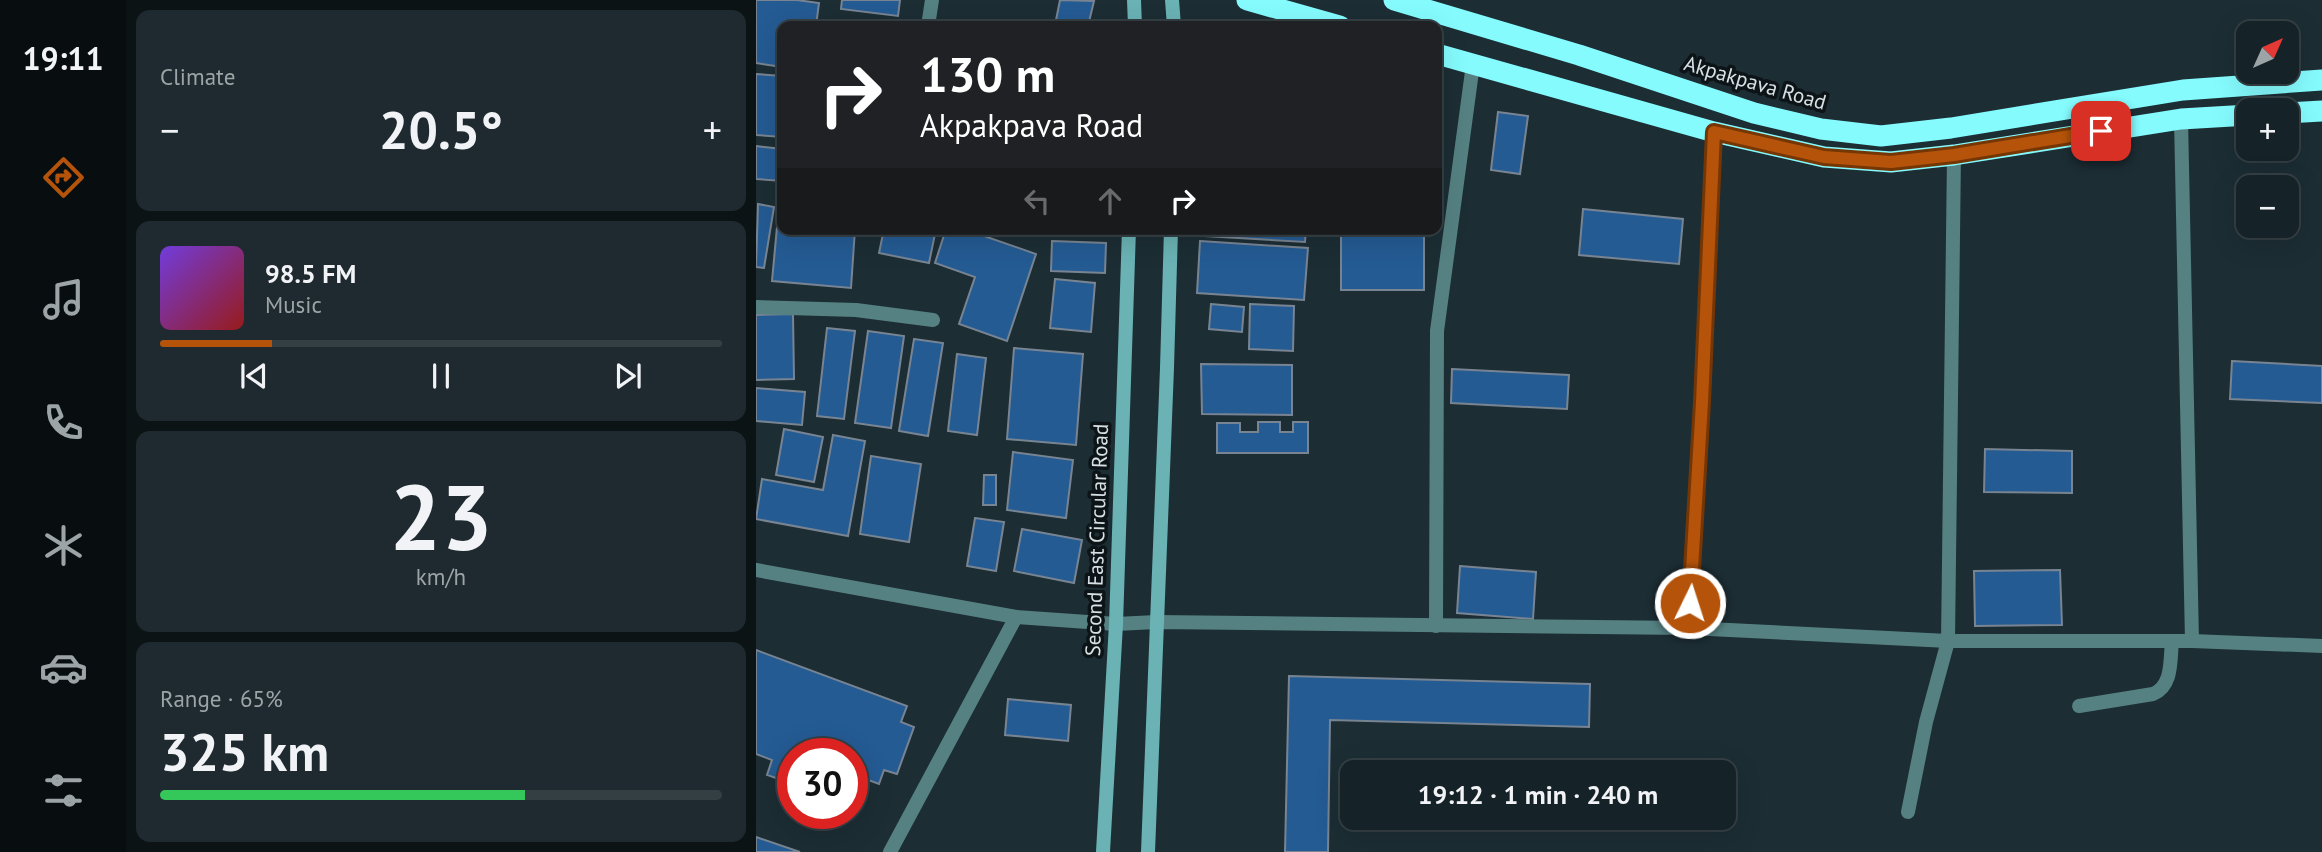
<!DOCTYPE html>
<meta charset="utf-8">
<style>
:root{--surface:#152227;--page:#1e2a2f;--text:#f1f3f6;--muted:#9da4a7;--line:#343f44;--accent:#b45309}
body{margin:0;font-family:"PT Sans",sans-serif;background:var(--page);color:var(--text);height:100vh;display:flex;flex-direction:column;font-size:26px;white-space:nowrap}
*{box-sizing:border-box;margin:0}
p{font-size:23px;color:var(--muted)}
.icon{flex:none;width:38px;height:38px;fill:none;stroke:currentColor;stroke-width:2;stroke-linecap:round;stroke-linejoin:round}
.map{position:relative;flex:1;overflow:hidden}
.panel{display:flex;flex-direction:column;gap:10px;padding:10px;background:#0c1315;width:630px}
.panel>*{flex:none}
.guide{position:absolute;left:21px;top:21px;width:665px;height:214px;border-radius:14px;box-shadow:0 7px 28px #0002,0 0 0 2px var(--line);background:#202124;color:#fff;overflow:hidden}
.needle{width:46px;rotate:45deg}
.fabs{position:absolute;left:1480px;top:21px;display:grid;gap:14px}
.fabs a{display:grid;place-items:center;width:63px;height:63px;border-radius:14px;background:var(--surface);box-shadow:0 7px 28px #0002,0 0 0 2px var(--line);font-size:35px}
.speed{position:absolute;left:21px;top:738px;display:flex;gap:14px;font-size:35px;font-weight:700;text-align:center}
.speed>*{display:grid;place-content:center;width:91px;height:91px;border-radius:50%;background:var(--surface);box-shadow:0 7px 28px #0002,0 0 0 2px var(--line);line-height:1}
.speed .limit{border:10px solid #d22;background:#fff;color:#111}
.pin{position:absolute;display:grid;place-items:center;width:60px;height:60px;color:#fff;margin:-30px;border-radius:14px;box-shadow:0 4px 10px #0006}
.me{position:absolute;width:77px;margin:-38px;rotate:4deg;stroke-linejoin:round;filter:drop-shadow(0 0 5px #0008)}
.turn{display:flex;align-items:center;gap:24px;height:147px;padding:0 28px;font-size:32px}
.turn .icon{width:91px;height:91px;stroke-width:2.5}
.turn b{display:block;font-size:49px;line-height:60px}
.lanes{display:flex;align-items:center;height:66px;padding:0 28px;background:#0003;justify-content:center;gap:35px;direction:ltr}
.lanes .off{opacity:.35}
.big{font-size:52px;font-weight:700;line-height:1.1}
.panel .tile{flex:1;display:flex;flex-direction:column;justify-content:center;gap:10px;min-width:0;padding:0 24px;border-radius:14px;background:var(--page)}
.panel .dial{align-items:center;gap:0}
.dial b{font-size:91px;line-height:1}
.song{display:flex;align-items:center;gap:21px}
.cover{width:84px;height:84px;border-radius:10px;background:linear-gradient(135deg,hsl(260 70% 55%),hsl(0 70% 35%))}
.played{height:7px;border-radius:4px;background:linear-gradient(90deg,var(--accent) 20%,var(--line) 20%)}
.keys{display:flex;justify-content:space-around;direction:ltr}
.heat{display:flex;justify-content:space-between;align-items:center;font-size:38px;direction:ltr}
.charge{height:10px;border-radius:5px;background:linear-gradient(90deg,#34c759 65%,var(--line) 0)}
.trip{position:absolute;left:584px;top:760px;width:396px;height:70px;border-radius:14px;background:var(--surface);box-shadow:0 7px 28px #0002,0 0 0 2px var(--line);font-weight:700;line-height:70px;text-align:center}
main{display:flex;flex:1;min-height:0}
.menu{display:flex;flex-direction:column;width:126px;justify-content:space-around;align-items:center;background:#080e10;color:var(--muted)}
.menu .icon{width:49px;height:49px}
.menu .selected{color:var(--accent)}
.menu b{font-size:32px;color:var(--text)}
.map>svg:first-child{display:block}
.building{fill:#245b93;stroke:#788492;stroke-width:2}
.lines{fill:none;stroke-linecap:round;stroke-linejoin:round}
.lane{stroke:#558182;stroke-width:14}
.street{stroke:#558182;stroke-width:14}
.secondary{stroke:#6ab2b4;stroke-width:14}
.highway{stroke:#85fbfe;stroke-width:21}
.route-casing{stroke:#753606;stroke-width:18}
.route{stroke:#b45309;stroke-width:12}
.labels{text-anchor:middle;stroke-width:7;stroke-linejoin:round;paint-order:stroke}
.street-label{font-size:21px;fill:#d6e0e5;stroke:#0d1417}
</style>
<main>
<nav class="menu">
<b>19:11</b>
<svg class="icon selected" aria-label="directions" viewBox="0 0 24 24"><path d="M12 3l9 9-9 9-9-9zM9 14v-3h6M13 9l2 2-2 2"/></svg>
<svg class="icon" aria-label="music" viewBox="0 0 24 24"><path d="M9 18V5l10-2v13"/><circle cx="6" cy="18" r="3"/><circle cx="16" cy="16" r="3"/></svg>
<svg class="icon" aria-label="phone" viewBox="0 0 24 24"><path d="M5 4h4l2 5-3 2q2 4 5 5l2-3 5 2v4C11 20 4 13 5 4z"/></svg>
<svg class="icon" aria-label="climate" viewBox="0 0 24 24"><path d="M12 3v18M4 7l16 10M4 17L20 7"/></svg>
<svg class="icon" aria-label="car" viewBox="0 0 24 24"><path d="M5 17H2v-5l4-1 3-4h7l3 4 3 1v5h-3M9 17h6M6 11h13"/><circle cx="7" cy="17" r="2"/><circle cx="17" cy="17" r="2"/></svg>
<svg class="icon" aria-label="filters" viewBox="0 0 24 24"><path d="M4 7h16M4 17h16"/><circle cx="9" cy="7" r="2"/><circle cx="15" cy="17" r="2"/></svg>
</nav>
<section class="panel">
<div class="tile"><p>Climate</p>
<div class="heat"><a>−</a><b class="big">20.5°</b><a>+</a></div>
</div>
<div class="tile">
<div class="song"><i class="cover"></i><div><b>98.5 FM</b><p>Music</p></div></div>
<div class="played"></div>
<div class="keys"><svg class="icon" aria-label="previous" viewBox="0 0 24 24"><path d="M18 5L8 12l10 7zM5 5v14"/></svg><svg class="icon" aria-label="pause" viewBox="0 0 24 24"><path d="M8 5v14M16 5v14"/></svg><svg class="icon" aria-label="next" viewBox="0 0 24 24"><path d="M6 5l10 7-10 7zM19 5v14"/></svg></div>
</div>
<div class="tile dial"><b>23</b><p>km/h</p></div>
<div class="tile"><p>Range · 65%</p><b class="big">325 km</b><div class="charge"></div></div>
</section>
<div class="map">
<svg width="1566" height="852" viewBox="0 0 1566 852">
<rect width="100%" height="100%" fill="#1c2d34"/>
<!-- building -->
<g class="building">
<path d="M0,0H41L63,3L60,26H26V67L0,63Z"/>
<path d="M86,0H144L142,16L85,9Z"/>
<path d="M304,0L338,1L332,26L300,20Z"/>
<path d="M0,74L26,76V137L0,135Z"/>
<path d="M742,112L772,116L764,174L735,170Z"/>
<path d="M0,146L26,149V181L0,179Z"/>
<path d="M2,204L18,207L8,268L0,267Z"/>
<path d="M827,209L927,219L923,264L823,255Z"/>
<path d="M22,216H26V229H99L95,288L16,281Z"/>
<path d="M128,229H180L173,263L123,253Z"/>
<path d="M190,229H208L280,254L251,341L203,324L219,277L179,263Z"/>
<path d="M253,229H295L294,235Z"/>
<path d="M449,229H550L549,242L449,236Z"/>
<rect x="585" y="229" width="83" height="61"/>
<path d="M296,241L350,243L349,273L295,271Z"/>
<path d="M444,241L552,248L548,300L441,293Z"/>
<path d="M299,279L339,283L335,332L294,328Z"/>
<path d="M455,304L488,307L486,332L453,329Z"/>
<path d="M494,304L538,306L537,351L493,349Z"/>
<path d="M37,314L38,379L0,380V315Z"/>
<path d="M71,328L99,331L88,419L61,416Z"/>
<path d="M112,331L148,336L135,428L99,423Z"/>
<path d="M158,339L187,343L172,436L143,431Z"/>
<path d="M258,348L327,354L320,445L251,439Z"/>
<path d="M201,354L230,358L221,435L192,431Z"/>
<path d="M1476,361L1566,366V403L1474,399Z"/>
<path d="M445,364L536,365V415L446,414Z"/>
<path d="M696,369L813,375L811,409L695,403Z"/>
<path d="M0,388L49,392L46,425L0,421Z"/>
<path d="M502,422H524V432H537V422H552V453H461V423H484V432H502Z"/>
<path d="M28,429L67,437L58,482L20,475Z"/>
<path d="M77,435L109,441L92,536L0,519L6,479L67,490Z"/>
<path d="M1229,449L1316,451V493L1228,492Z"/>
<path d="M257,452L317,460L310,518L251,510Z"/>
<path d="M115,456L165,464L153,542L104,534Z"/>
<path d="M228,475H240V505H227Z"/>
<path d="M219,518L248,522L240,571L211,566Z"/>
<path d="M266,529L326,540L318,583L258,571Z"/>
<path d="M704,566L780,572L777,619L701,613Z"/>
<path d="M1304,570L1306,625L1219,626L1218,571Z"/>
<path d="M0,650L151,706L145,722L158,727L141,774L128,770L123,784L96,774V754H37V784L11,775L16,760L0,754Z"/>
<path d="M533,676L834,684L833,727L574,720L572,852H529Z"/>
<path d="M252,699L315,705L312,741L249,735Z"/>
<path d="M0,837L44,852H0Z"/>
</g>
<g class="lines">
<!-- lane -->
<g class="lane">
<path d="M1323,706L1397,694C1417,686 1414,660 1416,641"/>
<path d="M1152,812L1170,722L1192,641"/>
</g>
<!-- street -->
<g class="street">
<path d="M172,26L176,0"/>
<path d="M1425,119L1436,641"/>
<path d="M0,307L100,310L177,320"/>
<path d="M0,570L260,617L360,624L400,622L933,628L1192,641H1436L1566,646"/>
<path d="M680,626L681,331L717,64"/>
<path d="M933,628L946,402L958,132"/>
<path d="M1192,641L1198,155"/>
<path d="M134,852L260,617"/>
</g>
<!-- secondary -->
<g class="secondary">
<path d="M378,0L379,26"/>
<path d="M416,0L418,26"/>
<path d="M347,852L360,624L373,229"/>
<path d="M392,852L411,368L415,229"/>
</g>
<!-- highway -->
<g class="highway">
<path d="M491,0L584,26"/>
<path d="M638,0L823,55L998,113L1065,129L1125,136L1195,128L1427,90L1566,80"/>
<path d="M681,54L958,132L1068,157L1135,162L1198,155L1425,119L1493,115"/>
<path d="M1531,113L1566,111"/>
</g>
</g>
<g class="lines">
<defs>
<path id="route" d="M934,603L946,402L958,132L1068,157L1135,162L1198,155L1345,131"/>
</defs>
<!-- route casing -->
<use href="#route" class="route-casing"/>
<!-- route -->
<use href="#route" class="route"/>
</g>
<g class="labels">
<!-- street labels -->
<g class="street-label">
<text transform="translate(999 83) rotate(16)" y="7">Akpakpava Road</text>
<text transform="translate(341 540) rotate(-88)" y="7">Second East Circular Road</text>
</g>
</g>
</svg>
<div class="fabs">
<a><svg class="needle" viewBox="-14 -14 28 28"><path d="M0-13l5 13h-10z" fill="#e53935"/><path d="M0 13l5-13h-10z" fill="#9da4a7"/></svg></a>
<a>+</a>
<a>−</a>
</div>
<div class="speed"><div class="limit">30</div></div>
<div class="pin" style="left:1345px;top:131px;background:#d93025"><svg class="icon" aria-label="arrive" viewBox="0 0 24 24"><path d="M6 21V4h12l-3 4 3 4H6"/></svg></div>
<svg class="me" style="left:934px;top:603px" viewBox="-20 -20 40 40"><circle r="17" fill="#b45309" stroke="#fff" stroke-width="3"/><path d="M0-11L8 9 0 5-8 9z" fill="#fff"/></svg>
<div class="trip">19:12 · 1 min · 240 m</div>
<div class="guide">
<div class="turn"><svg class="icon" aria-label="right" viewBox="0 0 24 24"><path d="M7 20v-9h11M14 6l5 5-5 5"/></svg><div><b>130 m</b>Akpakpava Road</div></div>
<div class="lanes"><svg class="icon off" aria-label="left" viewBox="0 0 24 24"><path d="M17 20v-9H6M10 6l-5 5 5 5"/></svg><svg class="icon off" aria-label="ahead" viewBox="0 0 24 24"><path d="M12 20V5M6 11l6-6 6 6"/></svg><svg class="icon" aria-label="right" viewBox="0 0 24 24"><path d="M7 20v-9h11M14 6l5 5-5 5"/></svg></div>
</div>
</div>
</main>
